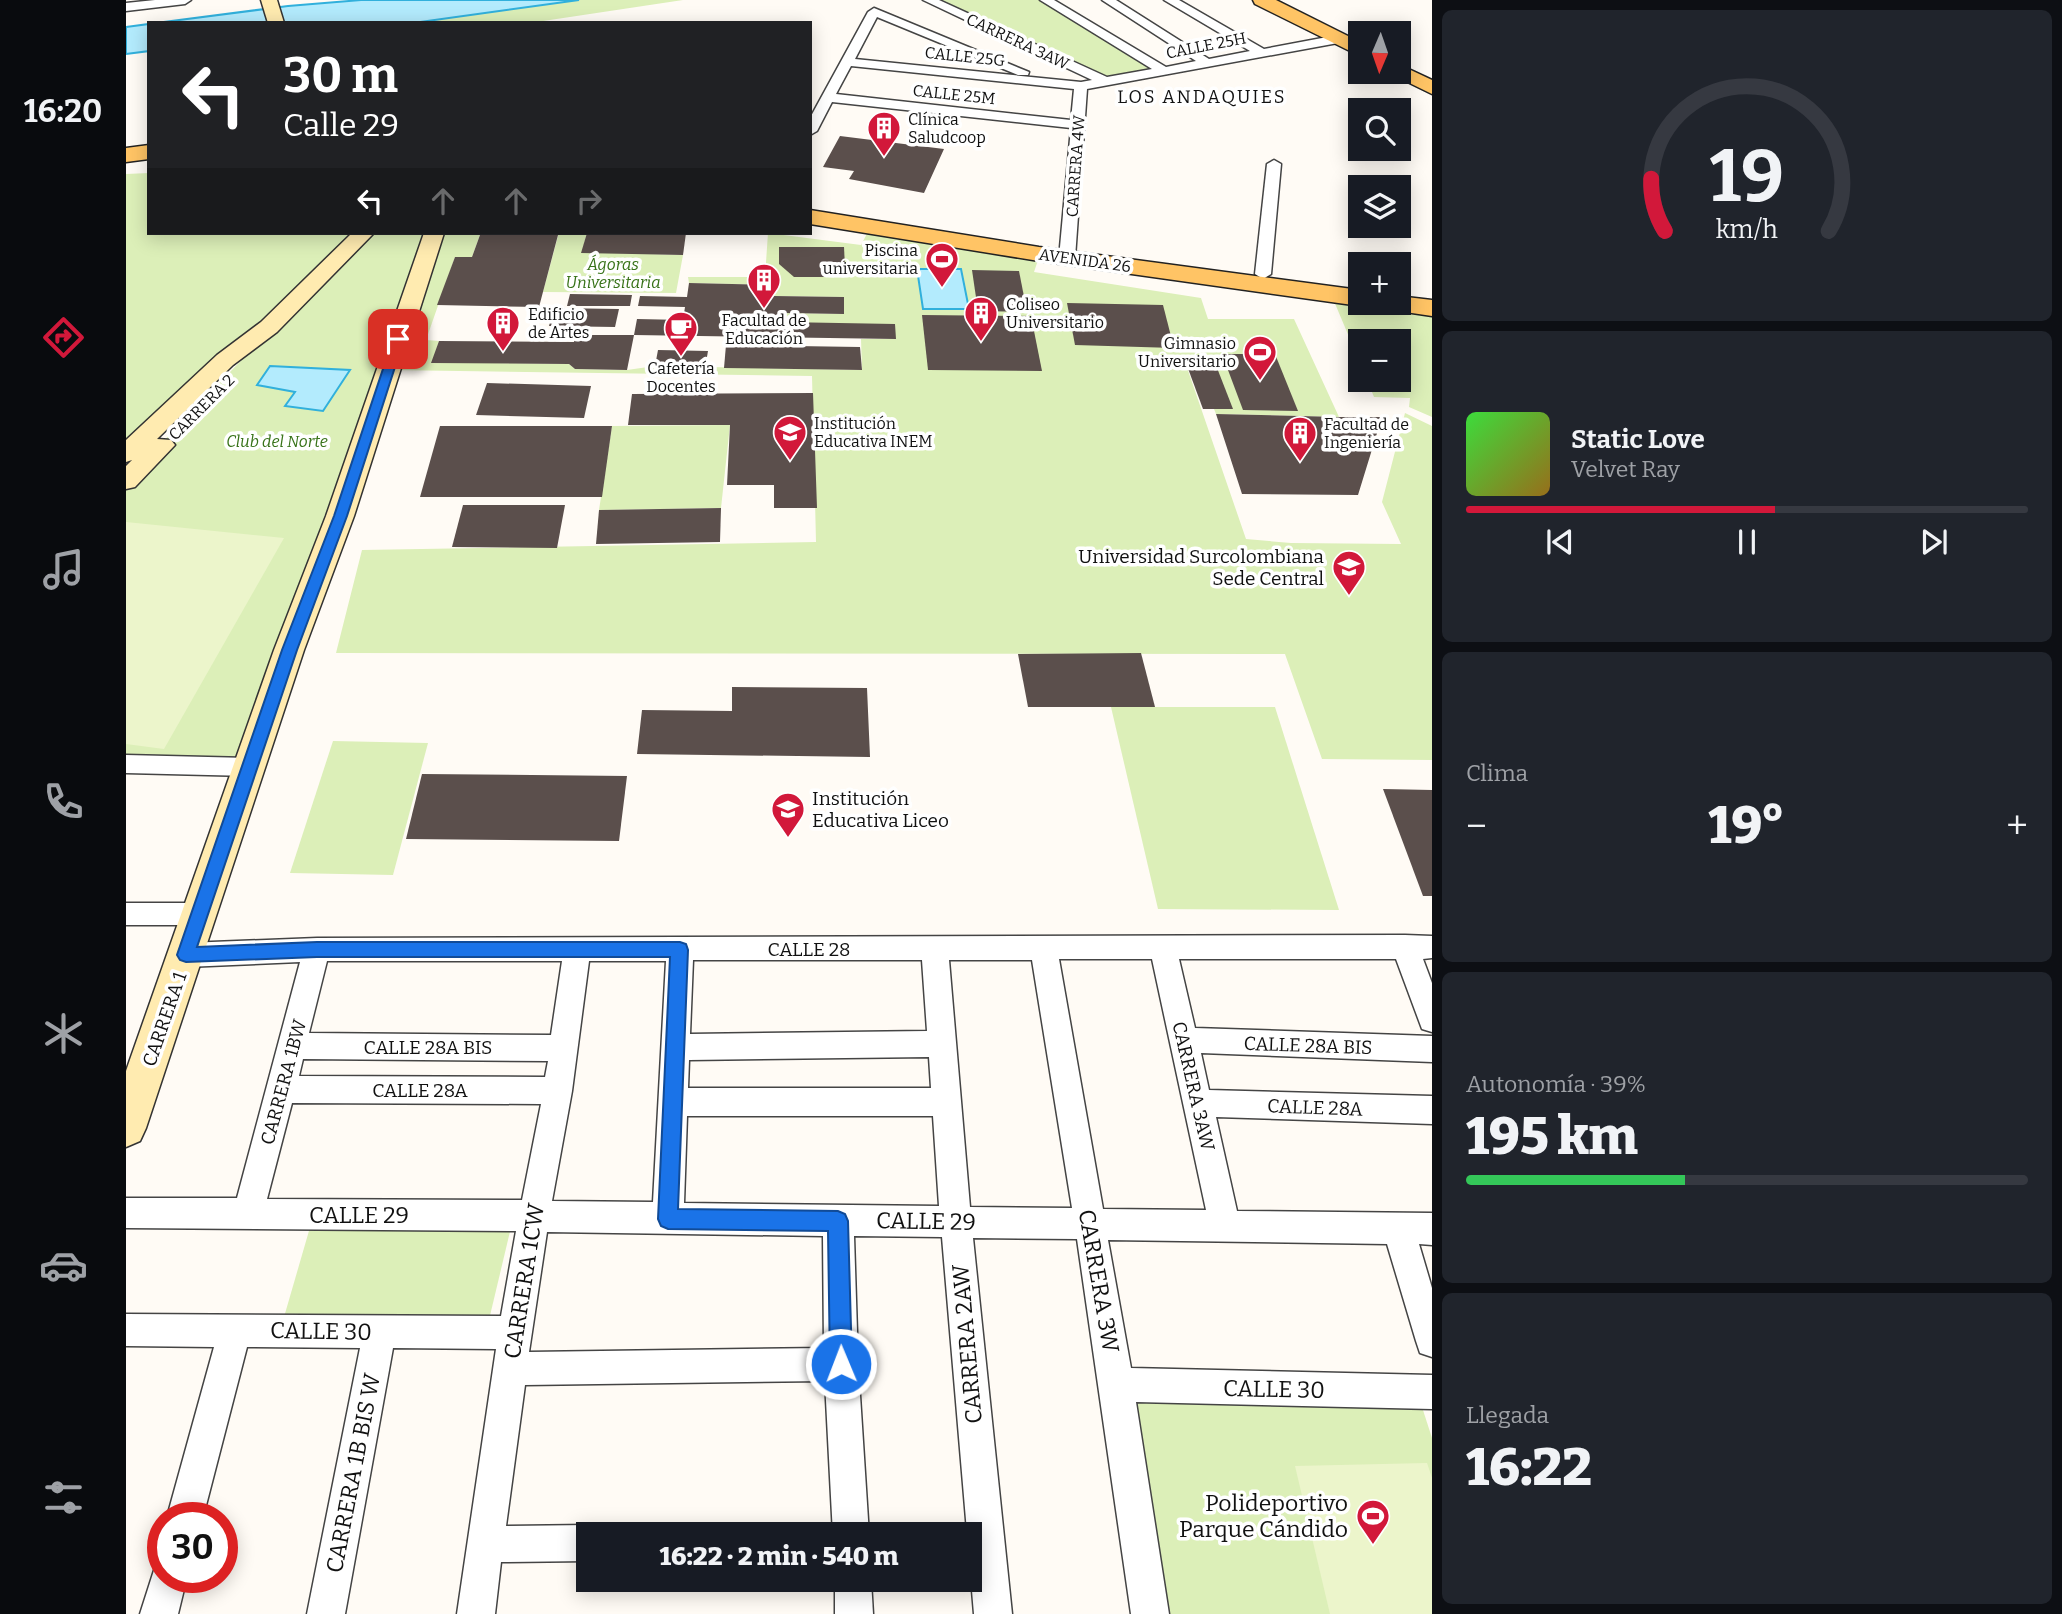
<!DOCTYPE html>
<html lang="es">
<meta charset="utf-8">
<style>
:root{--surface:#171b24;--page:#20242c;--text:#f1f3f6;--muted:#9ea1a6;--line:#363941;--accent:#d2183a}
body{margin:0;font-family:Bitter,serif;background:var(--page);color:var(--text);height:100vh;display:flex;flex-direction:column;font-size:26px;white-space:nowrap}
*{box-sizing:border-box;margin:0}
p{font-size:23px;color:var(--muted)}
.icon{flex:none;width:38px;height:38px;fill:none;stroke:currentColor;stroke-width:2;stroke-linecap:round;stroke-linejoin:round}
.map{position:relative;flex:1;overflow:hidden}
.drawer{display:flex;flex-direction:column;gap:10px;padding:10px;background:#0d0f14;width:630px}
.drawer>*{flex:none}
.guide{position:absolute;left:21px;top:21px;width:665px;height:214px;border-radius:0px;box-shadow:0 4px 18px #0003;background:#202124;color:#fff;overflow:hidden}
.needle{width:46px;rotate:182deg}
.buttons{position:absolute;left:1222px;top:21px;display:grid;gap:14px}
.buttons a{display:grid;place-items:center;width:63px;height:63px;border-radius:0px;background:var(--surface);box-shadow:0 4px 18px #0003;font-size:35px}
.speed{position:absolute;left:21px;top:1502px;display:flex;gap:14px;font-size:35px;font-weight:700;text-align:center}
.speed>*{display:grid;place-content:center;width:91px;height:91px;border-radius:50%;background:var(--surface);box-shadow:0 4px 18px #0003;line-height:1}
.speed .limit{border:10px solid #d22;background:#fff;color:#111}
.pin{position:absolute;display:grid;place-items:center;width:60px;height:60px;color:#fff;margin:-30px;border-radius:14px;box-shadow:0 4px 10px #0006}
.me{position:absolute;width:77px;margin:-38px;rotate:359deg;stroke-linejoin:round;filter:drop-shadow(0 0 5px #0008)}
.turn{display:flex;align-items:center;gap:24px;height:147px;padding:0 21px;font-size:32px}
.turn .icon{width:91px;height:91px;stroke-width:2.5}
.turn b{display:block;font-size:49px;line-height:60px}
.lanes{display:flex;align-items:center;height:66px;padding:0 21px;background:#0003;justify-content:center;gap:35px;direction:ltr}
.lanes .off{opacity:.35}
.big{font-size:52px;font-weight:800;line-height:1.1}
.drawer .card{flex:1;display:flex;flex-direction:column;justify-content:center;gap:10px;min-width:0;padding:0 24px;border-radius:10px;background:var(--page)}
.drawer .dial{align-items:center;gap:0}
.dial svg{height:182px;overflow:visible;fill:none;stroke:var(--line);stroke-width:7;stroke-linecap:round;text-anchor:middle}
.dial text{fill:var(--text);stroke:none}
.song{display:flex;align-items:center;gap:21px}
.cover{width:84px;height:84px;border-radius:10px;background:linear-gradient(135deg,hsl(120 70% 55%),hsl(40 70% 35%))}
.played{height:7px;border-radius:4px;background:linear-gradient(90deg,var(--accent) 55%,var(--line) 55%)}
.keys{display:flex;justify-content:space-around;direction:ltr}
.heat{display:flex;justify-content:space-between;align-items:center;font-size:38px;direction:ltr}
.charge{height:10px;border-radius:5px;background:linear-gradient(90deg,#34c759 39%,var(--line) 0)}
.trip{position:absolute;left:450px;top:1522px;width:406px;height:70px;border-radius:0px;background:var(--surface);box-shadow:0 4px 18px #0003;font-weight:800;line-height:70px;text-align:center}
main{display:flex;flex:1;min-height:0}
.tabs{display:flex;flex-direction:column;width:126px;justify-content:space-around;align-items:center;background:#090b0e;color:var(--muted)}
.tabs .icon{width:49px;height:49px}
.tabs .on{color:var(--accent)}
.tabs b{font-size:32px;color:var(--text)}
.map>svg:first-child{display:block}
.green{fill:#dcefb8}
.pitch{fill:#ecf5cb}
.water{fill:#b3ebfd;stroke:#31b0dc;stroke-width:2}
.building{fill:#5b4f4c}
.lines{fill:none;stroke-linecap:round;stroke-linejoin:round}
.minor-casing{stroke:#444;stroke-width:3}
.secondary-casing{stroke:#333;stroke-width:3}
.primary-casing{stroke:#222;stroke-width:3}
.minor{fill:#fff;fill-rule:evenodd}
.secondary{fill:#ffebb0;fill-rule:evenodd}
.primary{fill:#ffc465;fill-rule:evenodd}
.route{fill:#1a73e8;stroke:#114b97;stroke-width:2}
.labels{text-anchor:middle;stroke-width:7;stroke-linejoin:round;paint-order:stroke}
.far-street-label{font-size:16px;fill:#111;stroke:#fff}
.far-poi-label{font-size:16px;fill:#111;stroke:#fff;text-anchor:start}
.far-park-label{font-size:16px;font-style:italic;fill:#377218;stroke:#fff}
.far-neighbourhood-label{font-size:18px;letter-spacing:2px;fill:#111;stroke:#fff}
.poi-label{font-size:19px;fill:#111;stroke:#fff;text-anchor:end}
.street-label{font-size:19px;fill:#111;stroke:#fff}
.near-street-label{font-size:23px;fill:#111;stroke:#fff}
.near-poi-label{font-size:23px;fill:#111;stroke:#fff;text-anchor:end}
</style>
<main>
<nav class="tabs">
<b>16:20</b>
<svg class="icon on" aria-label="directions" viewBox="0 0 24 24"><path d="M12 3l9 9-9 9-9-9zM9 14v-3h6M13 9l2 2-2 2"/></svg>
<svg class="icon" aria-label="music" viewBox="0 0 24 24"><path d="M9 18V5l10-2v13"/><circle cx="6" cy="18" r="3"/><circle cx="16" cy="16" r="3"/></svg>
<svg class="icon" aria-label="phone" viewBox="0 0 24 24"><path d="M5 4h4l2 5-3 2q2 4 5 5l2-3 5 2v4C11 20 4 13 5 4z"/></svg>
<svg class="icon" aria-label="climate" viewBox="0 0 24 24"><path d="M12 3v18M4 7l16 10M4 17L20 7"/></svg>
<svg class="icon" aria-label="car" viewBox="0 0 24 24"><path d="M5 17H2v-5l4-1 3-4h7l3 4 3 1v5h-3M9 17h6M6 11h13"/><circle cx="7" cy="17" r="2"/><circle cx="17" cy="17" r="2"/></svg>
<svg class="icon" aria-label="filters" viewBox="0 0 24 24"><path d="M4 7h16M4 17h16"/><circle cx="9" cy="7" r="2"/><circle cx="15" cy="17" r="2"/></svg>
</nav>
<div class="map">
<svg width="1306" height="1614" viewBox="0 0 1306 1614">
<rect width="100%" height="100%" fill="#fffbf5"/>
<!-- green -->
<g class="green">
<path d="M453,0H557L404,23H287Z"/>
<path d="M807,0H920L1037,71L981,81Z"/>
<path d="M23,173V233H461L456,252L557,255L550,293L417,292L432,236L354,235L346,257H329L300,340L313,341L306,362L443,364L449,369L501,370L529,366L736,370L735,339H770L657,322V313L718,314V297L648,296L649,285L563,283L562,277H639L642,233L735,245L745,226L914,254L908,272L1075,298L1082,319H1168L1213,417L1090,414L1088,409H1106L1057,356L1120,539L1165,543L1275,544L1256,502L1279,413L1306,426V760L1196,759L1159,654L210,653L236,550L690,542L686,376L265,370L124,763L0,762V480L203,269L0,454V174Z"/>
<path d="M1205,294C1238,304 1272,304 1306,309V417L1283,407L1284,398L1248,397L1241,380H1272V341H1234V363Z"/>
<path d="M604,425L595,508L473,510L486,426Z"/>
<path d="M985,707H1149L1213,910L1032,909Z"/>
<path d="M207,741L302,743L267,875L164,873Z"/>
<path d="M187,1217L387,1219L362,1324H156Z"/>
<path d="M1003,1396L1296,1407L1306,1438V1614H1040Z"/>
</g>
<!-- pitch -->
<g class="pitch">
<path d="M0,522L158,538L38,749L0,744Z"/>
<path d="M1301,1463L1306,1478V1614H1204L1169,1466Z"/>
</g>
<!-- water -->
<g class="water">
<path d="M235,0H453L287,23H30L162,6Z"/>
<path d="M23,24V51L0,54V27Z"/>
<path d="M791,269H835L843,309H797Z"/>
<path d="M144,366L224,370L197,411L159,406L169,392L131,385Z"/>
</g>
<!-- building -->
<g class="building">
<path d="M714,136L818,149L798,193L723,179L728,171L697,167Z"/>
<path d="M461,233H560L557,255L455,253Z"/>
<path d="M354,235H432L413,307L311,305L329,257H346Z"/>
<path d="M653,247H718L719,267L702,277H668L653,264Z"/>
<path d="M846,270L893,271L901,312L852,311Z"/>
<path d="M563,283L649,285L648,296L718,297V314L657,313V322L769,324L770,339L508,335L511,319L557,320L559,307L512,306L514,296L561,297Z"/>
<path d="M444,294L506,295L504,306H441Z"/>
<path d="M941,303L1037,305L1048,348L949,345Z"/>
<path d="M428,308L493,309L489,327L423,326Z"/>
<path d="M796,315L905,316L916,371L802,370Z"/>
<path d="M450,335H508L501,370L449,369L443,364L305,363L313,341L448,342Z"/>
<path d="M600,345L734,347L736,370L598,368Z"/>
<path d="M532,350L582,351L579,368L529,366Z"/>
<path d="M1096,354H1149L1172,411L1117,410Z"/>
<path d="M1057,355H1086L1107,409H1077Z"/>
<path d="M361,383L465,386L458,418L350,415Z"/>
<path d="M687,393L691,508H648V485H601L604,425H502L506,394Z"/>
<path d="M1090,414L1213,417H1256L1232,495L1116,494Z"/>
<path d="M314,426H486L476,497H294Z"/>
<path d="M337,505H439L431,548L326,547Z"/>
<path d="M595,508L594,542L470,544L473,510Z"/>
<path d="M1015,653L1029,707H902L892,654Z"/>
<path d="M606,687L741,688L744,757L511,754L516,710L606,711Z"/>
<path d="M296,774L501,776L493,841L280,839Z"/>
<path d="M1257,789L1306,790V896H1297Z"/>
</g>
<g class="lines">
<defs>
<g id="minor">
<path d="M29,0H65L59,4L0,11V3Z"/>
<path d="M797,0H813L981,77L1026,69L914,0H928L1040,67L1070,61L976,0H990L1083,59L1124,51L1038,0H1053L1138,49L1212,35L1218,39L1212,43L961,89L949,258L941,263L933,258L945,128L706,102L691,131L684,135V118L742,12L748,8L903,72L902,75H892L751,17L729,59L955,82L966,80ZM725,66L948,89L945,120L710,94Z"/>
<path d="M1148,160L1155,164L1145,274L1137,279L1129,274L1141,164Z"/>
<path d="M0,755L123,758L131,761L135,767L131,773L123,776L0,773Z"/>
<path d="M0,903H75L84,906L88,914L84,922L75,925H0Z"/>
<path d="M1279,935L1306,936V958L1297,959L1306,983V1032L1296,1029L1270,959H1053L1069,1028L1306,1036V1062L1075,1053L1083,1090L1306,1096V1124L1090,1117L1111,1211L1306,1213V1245L1293,1244L1306,1288V1357L1294,1353L1290,1341L1261,1244L982,1240L1005,1368L1306,1375V1409L1010,1402L1043,1614H1005L951,1239L847,1238L886,1614H848L816,1237L728,1236L732,1364L743,1535H707L699,1381L399,1385L380,1526L462,1525L475,1530L477,1535H462V1561L375,1562L369,1614H331L370,1349L267,1348L219,1614H181L234,1348L121,1347L77,1517H41L88,1347L0,1346V1314L375,1316L390,1231L0,1228V1198H111L174,962L60,967L51,963L47,955L51,947L60,943L191,938ZM933,959H1026L1080,1210L977,1209ZM567,960H796L801,1031L564,1034ZM823,960H906L946,1208L844,1207ZM201,961H436L425,1035L183,1033ZM463,961H540L527,1202L426,1201L446,1091ZM803,1057L805,1088H562L563,1060ZM177,1059L422,1061L419,1077L173,1076ZM166,1103L415,1104L396,1200L141,1199ZM561,1116H807L813,1206L558,1203ZM421,1232L697,1236L698,1348L403,1352Z"/>
<path d="M37,1561V1577H61L52,1614H14L30,1564Z"/>
<path d="M709,1580H745L747,1614H709Z"/>
</g>
<g id="secondary">
<path d="M135,0H151L158,23H142Z"/>
<path d="M226,233H248L151,332L107,365L31,439L45,440L49,445L9,487L0,489V466L6,460L0,462V440L91,355L135,322Z"/>
<path d="M298,233H318L228,516L178,650L20,1128L14,1141L0,1147V1071L148,650L200,516Z"/>
</g>
<g id="primary">
<path d="M1127,0H1150L1234,42V56L1129,4Z"/>
<path d="M1272,64L1306,80V94L1265,74L1263,72H1272Z"/>
<path d="M23,145V159L0,162V148Z"/>
<path d="M684,210L913,247L1234,290V303H1244L1234,306L913,261L684,224Z"/>
<path d="M1272,296L1306,300V316L1259,309L1255,303H1272Z"/>
</g>
</defs>
<!-- minor casing -->
<use href="#minor" class="minor-casing"/>
<!-- secondary casing -->
<use href="#secondary" class="secondary-casing"/>
<!-- primary casing -->
<use href="#primary" class="primary-casing"/>
<!-- minor -->
<use href="#minor" class="minor"/>
<!-- secondary -->
<use href="#secondary" class="secondary"/>
<!-- primary -->
<use href="#primary" class="primary"/>
</g>
<!-- route -->
<path class="route" d="M272,336L278,339L221,516L171,650L71,947L191,942H554L560,944L562,950L552,1209L712,1211L719,1214L722,1221L726,1364L722,1372L715,1375L707,1372L704,1364L702,1231L542,1229L535,1226L532,1219L544,957H191L60,962L54,960L51,955L156,650L208,516L267,339Z"/>
<!-- icons -->
<defs>
<symbol id="building-pin" viewBox="-11 -11 22 30"><path d="M0 17L-7.5 6A9.5 9.5 0 1 1 7.5 6Z" fill="#d2183a" stroke="#fff"/><path d="M-4-6H4V6H1V3H-1V6H-4ZM-2.5-4.3h1.7v1.8h-1.7ZM.8-4.3h1.7v1.8H.8ZM-2.5-1h1.7V.8h-1.7ZM.8-1h1.7V.8H.8Z" fill="#fff"/></symbol>
<symbol id="stadium-pin" viewBox="-11 -11 22 30"><path d="M0 17L-7.5 6A9.5 9.5 0 1 1 7.5 6Z" fill="#d2183a" stroke="#fff"/><path d="M0-5a6.5 5 0 1 0 0 10a6.5 5 0 1 0 0-10ZM-3.5-1.8h7v3.6h-7Z" fill="#fff"/></symbol>
<symbol id="cafe-pin" viewBox="-11 -11 22 30"><path d="M0 17L-7.5 6A9.5 9.5 0 1 1 7.5 6Z" fill="#d2183a" stroke="#fff"/><path d="M-5.5-4.5H6V0H3Q3 3.5 0 3.5H-2.5Q-5.5 3.5-5.5 0ZM3-3.2v2h1.7v-2ZM-6 4.5H4V6H-6Z" fill="#fff"/></symbol>
<symbol id="university-pin" viewBox="-11 -11 22 30"><path d="M0 17L-7.5 6A9.5 9.5 0 1 1 7.5 6Z" fill="#d2183a" stroke="#fff"/><path d="M0-5L7-2L0 1L-7-2ZM-4 1L0 2.5L4 1V4Q0 6-4 4Z" fill="#fff"/></symbol>
</defs>
<g fill-rule="evenodd">
<use href="#building-pin" x="739" y="109" width="38" height="52"/>
<use href="#stadium-pin" x="797" y="240" width="38" height="52"/>
<use href="#building-pin" x="619" y="261" width="38" height="52"/>
<use href="#building-pin" x="836" y="294" width="38" height="52"/>
<use href="#building-pin" x="358" y="304" width="38" height="52"/>
<use href="#cafe-pin" x="536" y="309" width="38" height="52"/>
<use href="#stadium-pin" x="1115" y="333" width="38" height="52"/>
<use href="#university-pin" x="645" y="413" width="38" height="52"/>
<use href="#building-pin" x="1155" y="414" width="38" height="52"/>
<use href="#university-pin" x="1204" y="548" width="38" height="52"/>
<use href="#university-pin" x="643" y="790" width="38" height="52"/>
<use href="#stadium-pin" x="1228" y="1497" width="38" height="52"/>
</g>
<g class="labels">
<!-- far-street labels -->
<g class="far-street-label">
<text transform="translate(892 41) rotate(25)" y="6">CARRERA 3AW</text>
<text transform="translate(1080 45) rotate(-11)" y="6">CALLE 25H</text>
<text transform="translate(839 56) rotate(6)" y="6">CALLE 25G</text>
<text transform="translate(828 94) rotate(6)" y="6">CALLE 25M</text>
<text transform="translate(949 166) rotate(-86)" y="6">CARRERA 4W</text>
<text transform="translate(959 260) rotate(8)" y="6">AVENIDA 26</text>
<text transform="translate(75 407) rotate(-45)" y="6">CARRERA 2</text>
</g>
<!-- far-poi labels -->
<g class="far-poi-label">
<text x="782" y="125">Clínica<tspan x="782" dy="18">Saludcoop</tspan></text>
<text x="792" y="256" text-anchor="end">Piscina<tspan x="792" dy="18">universitaria</tspan></text>
<text x="880" y="310">Coliseo<tspan x="880" dy="18">Universitario</tspan></text>
<text x="402" y="320">Edificio<tspan x="402" dy="18">de Artes</tspan></text>
<text x="638" y="326" text-anchor="middle">Facultad de<tspan x="638" dy="18">Educación</tspan></text>
<text x="1110" y="349" text-anchor="end">Gimnasio<tspan x="1110" dy="18">Universitario</tspan></text>
<text x="555" y="374" text-anchor="middle">Cafetería<tspan x="555" dy="18">Docentes</tspan></text>
<text x="688" y="429">Institución<tspan x="688" dy="18">Educativa INEM</tspan></text>
<text x="1198" y="430">Facultad de<tspan x="1198" dy="18">Ingeniería</tspan></text>
</g>
<!-- far-park labels -->
<g class="far-park-label">
<text x="487" y="270">Ágoras<tspan x="487" dy="18">Universitaria</tspan></text>
<text x="151" y="447">Club del Norte</text>
</g>
<!-- far-neighbourhood labels -->
<g class="far-neighbourhood-label">
<text x="1076" y="103">LOS ANDAQUIES</text>
</g>
<!-- poi labels -->
<g class="poi-label">
<text x="1198" y="563">Universidad Surcolombiana<tspan x="1198" dy="22">Sede Central</tspan></text>
<text x="686" y="805" text-anchor="start">Institución<tspan x="686" dy="22">Educativa Liceo</tspan></text>
</g>
<!-- street labels -->
<g class="street-label">
<text x="683" y="956">CALLE 28</text>
<text transform="translate(38 1019) rotate(-71)" y="7">CARRERA 1</text>
<text transform="translate(1182 1045) rotate(2)" y="7">CALLE 28A BIS</text>
<text x="302" y="1054">CALLE 28A BIS</text>
<text transform="translate(157 1082) rotate(-75)" y="7">CARRERA 1BW</text>
<text transform="translate(1068 1086) rotate(77)" y="7">CARRERA 3AW</text>
<text x="294" y="1097">CALLE 28A</text>
<text transform="translate(1189 1107) rotate(2)" y="7">CALLE 28A</text>
</g>
<!-- near-street labels -->
<g class="near-street-label">
<text x="233" y="1223">CALLE 29</text>
<text transform="translate(800 1221) rotate(1)" y="8">CALLE 29</text>
<text transform="translate(398 1281) rotate(-81)" y="8">CARRERA 1CW</text>
<text transform="translate(973 1281) rotate(80)" y="8">CARRERA 3W</text>
<text transform="translate(195 1331) rotate(1)" y="8">CALLE 30</text>
<text transform="translate(841 1344) rotate(-95)" y="8">CARRERA 2AW</text>
<text transform="translate(1148 1389) rotate(1)" y="8">CALLE 30</text>
<text transform="translate(227 1473) rotate(-79)" y="8">CARRERA 1B BIS W</text>
</g>
<!-- near-poi labels -->
<g class="near-poi-label">
<text x="1222" y="1511">Polideportivo<tspan x="1222" dy="26">Parque Cándido</tspan></text>
</g>
</g>
</svg>
<div class="buttons">
<a><svg class="needle" viewBox="-14 -14 28 28"><path d="M0-13l5 13h-10z" fill="#e53935"/><path d="M0 13l5-13h-10z" fill="#9ea1a6"/></svg></a>
<a><svg class="icon" aria-label="search" viewBox="0 0 24 24"><circle cx="10" cy="10" r="6"/><path d="M15 15l6 6"/></svg></a>
<a><svg class="icon" aria-label="layers" viewBox="0 0 24 24"><path d="M12 4l9 5-9 5-9-5zM3 14l9 5 9-5"/></svg></a>
<a>+</a>
<a>−</a>
</div>
<div class="speed"><div class="limit">30</div></div>
<div class="pin" style="left:272px;top:339px;background:#d93025"><svg class="icon" aria-label="arrive" viewBox="0 0 24 24"><path d="M6 21V4h12l-3 4 3 4H6"/></svg></div>
<svg class="me" style="left:715px;top:1364px" viewBox="-20 -20 40 40"><circle r="17" fill="#1a73e8" stroke="#fff" stroke-width="3"/><path d="M0-11L8 9 0 5-8 9z" fill="#fff"/></svg>
<div class="trip">16:22 · 2 min · 540 m</div>
<div class="guide">
<div class="turn"><svg class="icon" aria-label="left" viewBox="0 0 24 24"><path d="M17 20v-9H6M10 6l-5 5 5 5"/></svg><div><b>30 m</b>Calle 29</div></div>
<div class="lanes"><svg class="icon" aria-label="left" viewBox="0 0 24 24"><path d="M17 20v-9H6M10 6l-5 5 5 5"/></svg><svg class="icon off" aria-label="ahead" viewBox="0 0 24 24"><path d="M12 20V5M6 11l6-6 6 6"/></svg><svg class="icon off" aria-label="ahead" viewBox="0 0 24 24"><path d="M12 20V5M6 11l6-6 6 6"/></svg><svg class="icon off" aria-label="right" viewBox="0 0 24 24"><path d="M7 20v-9h11M14 6l5 5-5 5"/></svg></div>
</div>
</div>
<section class="drawer">
<div class="card dial"><svg viewBox="0 0 100 80">
<path d="M14 69A42 42 0 1 1 86 69"/>
<path d="M14 69A42 42 0 0 1 8 46" stroke="#d2183a"/>
<text x="50" y="56" font-size="32" font-weight="700">19</text>
<text x="50" y="72" font-size="11">km/h</text>
</svg></div>
<div class="card">
<div class="song"><i class="cover"></i><div><b>Static Love</b><p>Velvet Ray</p></div></div>
<div class="played"></div>
<div class="keys"><svg class="icon" aria-label="previous" viewBox="0 0 24 24"><path d="M18 5L8 12l10 7zM5 5v14"/></svg><svg class="icon" aria-label="pause" viewBox="0 0 24 24"><path d="M8 5v14M16 5v14"/></svg><svg class="icon" aria-label="next" viewBox="0 0 24 24"><path d="M6 5l10 7-10 7zM19 5v14"/></svg></div>
</div>
<div class="card"><p>Clima</p>
<div class="heat"><a>−</a><b class="big">19°</b><a>+</a></div>
</div>
<div class="card"><p>Autonomía · 39%</p><b class="big">195 km</b><div class="charge"></div></div>
<div class="card"><p>Llegada</p><b class="big">16:22</b></div>
</section>
</main>
